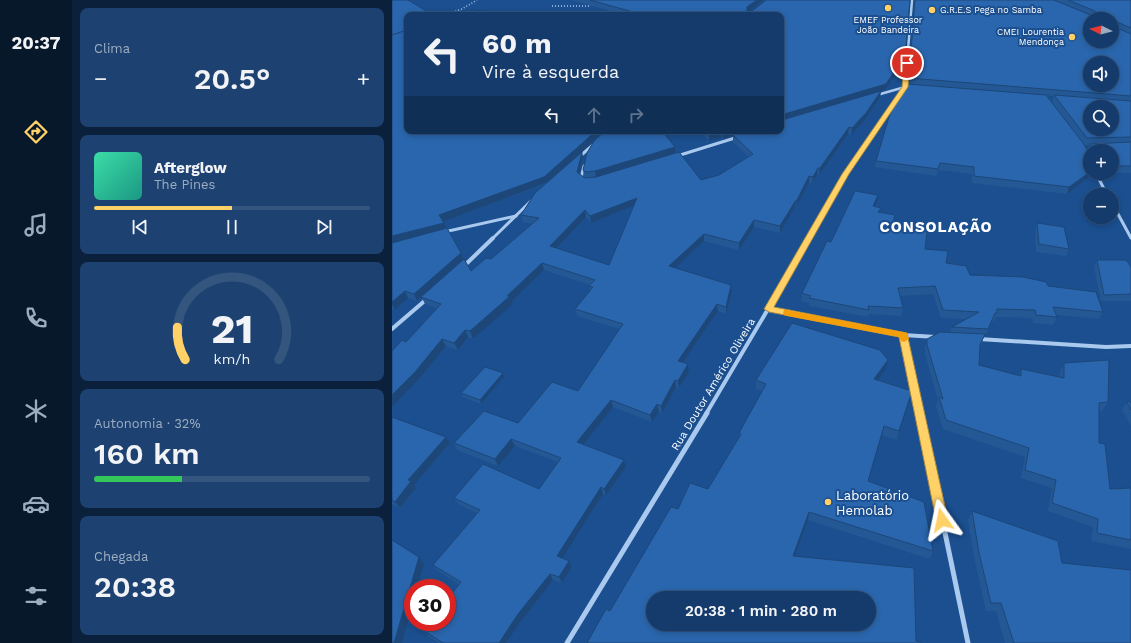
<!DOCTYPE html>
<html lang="pt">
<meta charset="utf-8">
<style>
:root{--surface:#143b6b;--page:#1d4271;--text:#f1f3f6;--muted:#9dadc1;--line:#33557e;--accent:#ffd166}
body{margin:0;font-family:"Work Sans",sans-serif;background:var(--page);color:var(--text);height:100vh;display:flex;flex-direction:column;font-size:15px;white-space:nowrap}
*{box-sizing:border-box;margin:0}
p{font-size:13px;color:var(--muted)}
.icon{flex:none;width:22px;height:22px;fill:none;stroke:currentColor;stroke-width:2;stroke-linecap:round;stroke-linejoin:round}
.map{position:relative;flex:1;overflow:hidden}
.panel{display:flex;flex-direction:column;gap:8px;padding:8px;background:#0b203b;width:320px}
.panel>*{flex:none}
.hud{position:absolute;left:12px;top:12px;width:380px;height:122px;border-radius:8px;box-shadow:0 2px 6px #0003,0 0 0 1px var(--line);background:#143b6b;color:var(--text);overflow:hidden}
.needle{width:26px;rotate:276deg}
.buttons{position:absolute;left:691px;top:12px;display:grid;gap:8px}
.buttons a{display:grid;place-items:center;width:36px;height:36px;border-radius:50%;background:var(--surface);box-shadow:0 2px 6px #0003,0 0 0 1px var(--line);font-size:20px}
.speed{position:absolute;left:12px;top:579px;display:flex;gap:8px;font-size:20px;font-weight:700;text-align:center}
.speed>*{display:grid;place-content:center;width:52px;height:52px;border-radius:50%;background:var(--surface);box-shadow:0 2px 6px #0003,0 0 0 1px var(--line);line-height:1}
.speed .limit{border:6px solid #d22;background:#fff;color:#111}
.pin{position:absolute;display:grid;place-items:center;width:34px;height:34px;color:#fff;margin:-17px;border:2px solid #fff;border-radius:50%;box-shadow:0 1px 4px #0007}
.me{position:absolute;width:44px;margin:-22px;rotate:348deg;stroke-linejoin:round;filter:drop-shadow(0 0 3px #0008)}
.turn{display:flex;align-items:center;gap:14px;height:84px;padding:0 12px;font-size:18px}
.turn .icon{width:52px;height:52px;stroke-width:2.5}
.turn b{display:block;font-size:28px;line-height:34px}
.lanes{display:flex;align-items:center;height:38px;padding:0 12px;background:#0003;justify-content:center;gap:20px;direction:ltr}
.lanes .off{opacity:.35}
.big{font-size:30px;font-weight:600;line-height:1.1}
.panel .card{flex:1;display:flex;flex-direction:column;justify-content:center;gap:6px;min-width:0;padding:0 14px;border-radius:8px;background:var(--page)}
.panel .dial{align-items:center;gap:0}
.dial svg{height:104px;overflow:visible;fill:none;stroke:var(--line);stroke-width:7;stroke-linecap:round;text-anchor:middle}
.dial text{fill:var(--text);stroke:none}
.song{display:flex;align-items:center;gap:12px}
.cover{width:48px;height:48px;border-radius:6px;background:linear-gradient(135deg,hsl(160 70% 55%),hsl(170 70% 35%))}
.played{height:4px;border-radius:2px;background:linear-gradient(90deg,var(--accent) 50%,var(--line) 50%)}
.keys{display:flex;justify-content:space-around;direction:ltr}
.heat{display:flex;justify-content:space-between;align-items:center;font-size:22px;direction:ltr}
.charge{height:6px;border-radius:3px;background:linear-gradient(90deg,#34c759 32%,var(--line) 0)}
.trip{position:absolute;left:254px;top:591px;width:230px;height:40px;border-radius:20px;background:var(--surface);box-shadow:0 2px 6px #0003,0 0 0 1px var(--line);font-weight:600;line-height:40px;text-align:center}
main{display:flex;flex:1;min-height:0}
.dock{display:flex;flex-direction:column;width:72px;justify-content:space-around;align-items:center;background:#08182b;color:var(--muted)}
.dock .icon{width:28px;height:28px}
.dock .current{color:var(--accent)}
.dock b{font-size:18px;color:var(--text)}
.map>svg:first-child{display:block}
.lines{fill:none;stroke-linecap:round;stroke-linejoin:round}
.path{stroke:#a9c9ee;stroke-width:1.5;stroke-dasharray:1 2;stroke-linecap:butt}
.minor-far3{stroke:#a9c9ee;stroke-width:2.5}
.minor-far2{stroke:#a9c9ee;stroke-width:3}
.minor-far1{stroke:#a9c9ee;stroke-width:4}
.minor{stroke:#a9c9ee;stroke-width:5}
.wall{fill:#245895;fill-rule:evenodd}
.shaded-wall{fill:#1d4779}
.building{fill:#2a66ad;stroke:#1d4779;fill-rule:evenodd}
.route{fill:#ffd166;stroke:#a68842}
.slow{fill:#f59e0b}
.poi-dot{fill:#ffd166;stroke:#1b4f8f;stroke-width:1.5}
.labels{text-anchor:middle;stroke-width:4;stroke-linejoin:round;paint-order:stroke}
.far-poi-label{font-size:9px;fill:#fff;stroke:#1b4f8f;text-anchor:start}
.street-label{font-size:11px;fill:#fff;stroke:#1b4f8f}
.near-poi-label{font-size:13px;fill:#fff;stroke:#1b4f8f;text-anchor:start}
.district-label{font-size:15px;font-weight:bold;letter-spacing:1px;fill:#fff;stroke:#1b4f8f}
</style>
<main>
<nav class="dock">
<b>20:37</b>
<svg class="icon current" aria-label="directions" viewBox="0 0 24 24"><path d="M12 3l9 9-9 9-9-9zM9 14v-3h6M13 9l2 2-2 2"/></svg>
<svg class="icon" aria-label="music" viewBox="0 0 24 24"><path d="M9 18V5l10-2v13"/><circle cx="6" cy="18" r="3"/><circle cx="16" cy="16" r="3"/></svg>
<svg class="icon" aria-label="phone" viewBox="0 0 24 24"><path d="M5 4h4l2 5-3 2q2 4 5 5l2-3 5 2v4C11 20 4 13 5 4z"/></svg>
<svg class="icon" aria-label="climate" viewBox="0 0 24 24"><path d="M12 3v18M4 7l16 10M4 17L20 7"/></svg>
<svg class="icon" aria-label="car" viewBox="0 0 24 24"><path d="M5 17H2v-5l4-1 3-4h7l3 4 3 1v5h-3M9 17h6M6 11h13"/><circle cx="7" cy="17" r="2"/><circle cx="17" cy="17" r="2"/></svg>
<svg class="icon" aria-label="filters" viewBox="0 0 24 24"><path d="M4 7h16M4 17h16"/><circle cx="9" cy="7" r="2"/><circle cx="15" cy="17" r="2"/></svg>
</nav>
<section class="panel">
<div class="card"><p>Clima</p>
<div class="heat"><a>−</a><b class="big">20.5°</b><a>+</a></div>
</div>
<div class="card">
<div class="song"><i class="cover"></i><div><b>Afterglow</b><p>The Pines</p></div></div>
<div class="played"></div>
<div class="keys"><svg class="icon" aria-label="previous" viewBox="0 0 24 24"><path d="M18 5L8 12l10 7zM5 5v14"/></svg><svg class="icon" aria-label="pause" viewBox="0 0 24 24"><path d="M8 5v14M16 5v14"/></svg><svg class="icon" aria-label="next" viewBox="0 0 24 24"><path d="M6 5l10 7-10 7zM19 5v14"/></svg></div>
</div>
<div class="card dial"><svg viewBox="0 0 100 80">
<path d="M14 69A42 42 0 1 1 86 69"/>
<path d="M14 69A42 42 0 0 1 8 44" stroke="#ffd166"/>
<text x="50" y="56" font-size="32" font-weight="700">21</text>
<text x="50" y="72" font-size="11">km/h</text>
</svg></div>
<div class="card"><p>Autonomia · 32%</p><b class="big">160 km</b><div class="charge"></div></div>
<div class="card"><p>Chegada</p><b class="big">20:38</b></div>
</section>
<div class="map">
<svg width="739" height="643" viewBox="0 0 739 643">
<rect width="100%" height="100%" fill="#1b4f8f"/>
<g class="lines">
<!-- path -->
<g class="path">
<path d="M160,6H197L205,0"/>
<path d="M52,15L70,9L85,0"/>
</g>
<!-- minor-far3 -->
<g class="minor-far3">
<path d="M485,95L513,87"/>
<path d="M502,104L513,87L520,0"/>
</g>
<!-- minor-far2 -->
<g class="minor-far2">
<path d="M285,156L346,137"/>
<path d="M187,157L202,144"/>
<path d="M704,173L715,195"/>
<path d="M191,179L189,178L192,166"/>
<path d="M720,203L739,238"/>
<path d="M52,232L124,216"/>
<path d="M100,239L139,201"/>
<path d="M417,239L454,174L502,103"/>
</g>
<!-- minor-far1 -->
<g class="minor-far1">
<path d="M71,267L101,238"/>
<path d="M377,309L511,335L544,337"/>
<path d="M0,329L36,298"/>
<path d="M511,335L528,414"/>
<path d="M587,339L714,347L739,346"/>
<path d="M314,414L418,238"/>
</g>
<!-- minor -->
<g class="minor">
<path d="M528,413L576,643"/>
<path d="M175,643L315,413"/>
</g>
</g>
<!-- wall -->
<g class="wall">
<path d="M0,0H16L36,12L37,15H15V131H270L283,147L284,153L287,152L309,180L327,175L357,157L341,142V136L331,139L329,138L317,141L308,131H389V15H233L179,0H372L357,11L359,12L374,0H518L511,76L509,79L503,76L493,90L489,91L488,97L473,120L459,135L456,134L427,175H425L420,183H417L404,207H403L388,233L362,227L347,250L312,241L283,268L339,285L340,292L334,314L326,311L291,362L296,364L297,371L287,388L284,387L270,413L267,412L260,422L221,407L191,445L232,460L234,467L214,495L211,494L170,558L177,561L180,567L170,583L161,580L130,620L114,643H47L36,636L31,630L37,622H55V600L67,584L46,571L41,565L85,513L66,504L62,498L91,464L147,489L166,462L123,446L106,466L65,450L62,443L92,411L126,423L160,382L186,391L227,329L185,316L183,309L198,291L197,286L198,285L152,270L120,301L121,304L81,339L76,337L66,350L54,346L28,378L0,407V351L10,340L14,342L45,308L33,304L30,298L25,301L16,298L3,310L0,309ZM202,140L195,153L191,170L192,177L194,178H193L187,174L191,158L190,152ZM153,184L143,193L129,215L131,222L140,224L99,259L94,258L79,271L72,259L69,253L55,228H54L51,221ZM241,206L217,265L165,248L194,217L199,223Z"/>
<path d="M522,0H739V173H707H720V151H698V173L701,174L675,194L580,183V174L546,170L544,176L483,167L484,161L516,84ZM655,95L662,96L660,102ZM692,145H698L696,151Z"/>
<path d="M486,195L485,202L483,207L488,212L503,215L501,225L533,249L554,263L578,275L656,286L711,312L707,319L664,315L665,317L661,325L641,323L640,318L604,317L602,321H600L593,336H592L588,347L587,365L627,375L629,369L668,377V372L672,363L716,402L710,411H707V443L718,489L739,488V549L699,541L701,527L656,511L660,488L629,478L633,457L551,429L544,406L546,400L533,354V348L535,339L558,332L560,327L574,319L549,318L541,294L508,296L511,308L509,316L477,314L476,317L417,306V303L409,301L410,293L439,242Z"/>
<path d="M645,223L677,249L674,256L644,252L643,231Z"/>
<path d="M705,260L739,267V301H709L702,267Z"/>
<path d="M496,360L494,369L486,380L520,391L518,400L505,440L490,435L477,481L541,551L538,559L416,520L403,556L524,641L218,611L286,509L316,489L347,438V433L370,391L364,389V380Z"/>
<path d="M112,377L89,404L71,397L69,393Z"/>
<path d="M735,402H739V426L730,410Z"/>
<path d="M0,417L58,443L22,485L24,488L8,508L0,504Z"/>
<path d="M580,511L670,563L739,643H613L604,611H594L583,562L576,520Z"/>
</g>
<!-- shaded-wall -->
<g class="shaded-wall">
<path d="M365,0H372L355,13V7Z"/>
<path d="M36,12L37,15H32Z"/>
<path d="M723,21L721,27H720V22Z"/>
<path d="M504,69L503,76L493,90L489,91L488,97L473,120L459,135L460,128L474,113L389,122V115Z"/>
<path d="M512,70L511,76L509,79L510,72Z"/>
<path d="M457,127L456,134L427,175L428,168Z"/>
<path d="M204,131H213L190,152L191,158L186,179L154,183L50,222L47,215Z"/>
<path d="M329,131V138L317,141V134Z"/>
<path d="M335,131H357L331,139L330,132Z"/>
<path d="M283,147L284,154L204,178L203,171Z"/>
<path d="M426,168L425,175L420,183L421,177Z"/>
<path d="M698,172V173H702L701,174L675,194L677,187Z"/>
<path d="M417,176V183L404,207L405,200Z"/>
<path d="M486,195L485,202L480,214L481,206Z"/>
<path d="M245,198L246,204L199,223L198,216Z"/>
<path d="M404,200L403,207L388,233V226Z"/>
<path d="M193,210L194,217L160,253L158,246Z"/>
<path d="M362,220V227L347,250V243Z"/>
<path d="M52,223L55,230L0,243V236Z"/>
<path d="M312,234V241L278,273L277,266Z"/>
<path d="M69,253L72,260L25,301L22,294Z"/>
<path d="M150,263L152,270L120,301L121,304L81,339L78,331Z"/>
<path d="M339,285L340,292L334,314V307Z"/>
<path d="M13,291L16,298L3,310L0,305V302Z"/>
<path d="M325,304L326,311L287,368L286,361Z"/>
<path d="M73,330L76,337L66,350L62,343Z"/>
<path d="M50,339L54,346L28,378L0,407V395Z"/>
<path d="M496,360L494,369L480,388L482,379Z"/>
<path d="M296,364L297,371L287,388L286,381Z"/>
<path d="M111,373L112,377L89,404L88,400Z"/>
<path d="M283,380L284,387L270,413L269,406Z"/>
<path d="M520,391L518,400L505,440L507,431Z"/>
<path d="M219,400L221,407L188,449L185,442Z"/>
<path d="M265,404L267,412L260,422L258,415Z"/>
<path d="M492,426L490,435L474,490L476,481Z"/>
<path d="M54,437L58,443L22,485L24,488L8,508L3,502L16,480Z"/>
<path d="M119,439L123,446L106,466L103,459Z"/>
<path d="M232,460L234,467L214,495L212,489Z"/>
<path d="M209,487L211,494L168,562L165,556Z"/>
<path d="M417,512L416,520L400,564L401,556Z"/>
<path d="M27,557L32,564L25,588H21V603L10,643H2Z"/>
<path d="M177,561L180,567L170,583L167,577Z"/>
<path d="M158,574L161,580L130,620L114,643H107L126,614Z"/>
</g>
<!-- building -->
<g class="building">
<path d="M0,0H16L36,12L32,15H15V28L10,32L2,35L0,34Z"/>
<path d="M198,0H365L355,7V11L359,12L374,0H518L512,70L510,72L504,69L494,84L389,115V15H240L241,12Z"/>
<path d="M523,0H662L701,16L704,15L703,11L676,0H739V28L723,21L720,22V19H698V41H720V24L721,26L739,34V96L517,78ZM698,63H720V85H698Z"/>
<path d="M80,10L136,15H75Z"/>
<path d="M65,13L71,15H60Z"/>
<path d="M15,30V131H204L152,177L47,215L52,223L0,236V35Z"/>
<path d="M515,84L654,95L691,143L698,155V172L677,187L582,176V167L548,163L546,169L484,161L497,117L505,99Z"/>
<path d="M489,91L474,113L460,128L457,127L428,168H426L421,177L417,176L405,200H404L388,226L362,220L347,243L312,234L277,266L339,285L334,307L325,304L286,361L296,364L286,381L283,380L269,406L265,404L258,415L219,400L185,442L232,460L212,489L209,487L165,556L177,561L167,577L158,574L126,614L107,643H51L31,630L37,622H55V600L69,582L41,565L88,510L62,498L91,464L147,489L169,458L119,439L103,459L62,443L92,411L126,423L160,382L186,391L231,324L183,309L201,287L197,286L203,280L150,263L115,296H118L78,331L73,330L62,343L50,339L24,371L0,395V351L10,340L14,342L49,304L29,297L72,259L79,271L94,258L99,259L147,218L129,215L143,193L190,152L185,172L193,178L204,177L287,152L309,180L327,175L361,154L341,135L356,131H389V120H390ZM245,198L217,265L158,246L193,210L198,216Z"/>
<path d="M662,95L739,101V137L695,138ZM698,107H720V129H698Z"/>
<path d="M213,131H270L283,147L203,171L194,172L191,170L195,153L202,141Z"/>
<path d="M314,131H335L330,132L329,131L317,134Z"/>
<path d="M739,142V166H720V151H702L698,144Z"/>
<path d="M463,191L486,195L481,206L489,208L486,212L503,215L500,225L535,231L533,249L556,251L554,263L574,266L578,275L631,277L654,282L656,286L704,292L711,312L661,307L665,317L644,315L643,310L605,309V313H603L596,329L560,327L587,312L551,310L543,286L506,288L511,308L476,306L477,310L417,298L419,296L410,293L435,241L439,242Z"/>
<path d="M645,223L672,227L677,249L647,244Z"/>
<path d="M55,228L69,253L22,294L13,291L0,302V243Z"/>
<path d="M705,260H734L739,267V294L712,295Z"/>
<path d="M400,323L488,350L496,360L482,379L520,391L507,431L492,426L476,481L532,502L541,551L417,512L401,556L522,568L524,641L529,642V643H195L214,609L218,611L279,507L286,509L298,483L316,489L349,434L347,433L374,384L364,380ZM261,598H477V624H261Z"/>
<path d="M548,332L593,334L588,345L587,365L629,376V369L672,378V363L717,360L716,402L707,403V443L713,444L718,489L739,488V540L705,533L706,519L660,503L664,480L633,470L637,448L554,420L547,397L551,399L535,345V339Z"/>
<path d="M93,367L111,373L88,400L69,393Z"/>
<path d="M735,402H739V410Z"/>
<path d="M0,417L54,437L16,480L19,481L3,502L0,500Z"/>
<path d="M580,511L666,541L670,563L739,570V643H622L609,603H599L587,553Z"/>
<path d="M0,540L27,557L2,643H0Z"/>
</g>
<!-- route -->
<path class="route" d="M515,62L518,63L516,87L457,174L382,307L515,333L556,520L555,524L550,525L546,524L544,520L507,337L377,312L372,309L450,174L510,87L512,63Z"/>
<!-- slow -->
<path class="slow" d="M392,310H395L511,332L515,333L517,339L512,342L509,341L507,337L395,316L392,315L391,313Z"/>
<!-- markers -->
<g class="poi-dot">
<circle cx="496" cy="8" r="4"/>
<circle cx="540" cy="10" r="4"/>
<circle cx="680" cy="37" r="4"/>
<circle cx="436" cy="502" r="4"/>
</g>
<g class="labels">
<!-- far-poi labels -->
<g class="far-poi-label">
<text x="548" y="13">G.R.E.S Pega no Samba</text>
<text x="496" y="23" text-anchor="middle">EMEF Professor<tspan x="496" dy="10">João Bandeira</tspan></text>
<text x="672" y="35" text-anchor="end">CMEI Lourentia<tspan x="672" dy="10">Mendonça</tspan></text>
</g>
<!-- street labels -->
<g class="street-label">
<text transform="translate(321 384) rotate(-59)" y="4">Rua Doutor Américo Oliveira</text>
</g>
<!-- near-poi labels -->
<g class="near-poi-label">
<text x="444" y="500">Laboratório<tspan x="444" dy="15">Hemolab</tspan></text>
</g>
<!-- district labels -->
<g class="district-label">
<text x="544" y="232">CONSOLAÇÃO</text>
</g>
</g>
</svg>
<div class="buttons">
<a><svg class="needle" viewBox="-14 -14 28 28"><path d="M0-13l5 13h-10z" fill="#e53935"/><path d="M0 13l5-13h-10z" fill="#9dadc1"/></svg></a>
<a><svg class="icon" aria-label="sound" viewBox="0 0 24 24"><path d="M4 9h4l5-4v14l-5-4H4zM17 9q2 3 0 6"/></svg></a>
<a><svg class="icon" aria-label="search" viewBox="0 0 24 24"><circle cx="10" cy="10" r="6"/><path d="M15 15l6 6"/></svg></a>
<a>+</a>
<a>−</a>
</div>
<div class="speed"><div class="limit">30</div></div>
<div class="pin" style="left:515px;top:63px;background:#d93025"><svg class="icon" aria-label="arrive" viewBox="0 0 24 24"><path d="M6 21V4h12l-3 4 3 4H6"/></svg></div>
<svg class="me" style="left:550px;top:520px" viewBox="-20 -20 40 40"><path d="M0-17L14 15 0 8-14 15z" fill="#ffd166" stroke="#fff" stroke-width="4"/></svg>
<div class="trip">20:38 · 1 min · 280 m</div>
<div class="hud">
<div class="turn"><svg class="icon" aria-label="left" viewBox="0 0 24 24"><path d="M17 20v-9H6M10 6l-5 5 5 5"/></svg><div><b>60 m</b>Vire à esquerda</div></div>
<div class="lanes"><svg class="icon" aria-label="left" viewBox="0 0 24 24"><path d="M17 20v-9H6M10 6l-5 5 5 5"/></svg><svg class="icon off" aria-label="ahead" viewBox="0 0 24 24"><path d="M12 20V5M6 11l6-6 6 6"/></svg><svg class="icon off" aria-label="right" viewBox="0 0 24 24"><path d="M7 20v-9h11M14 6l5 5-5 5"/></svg></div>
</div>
</div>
</main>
